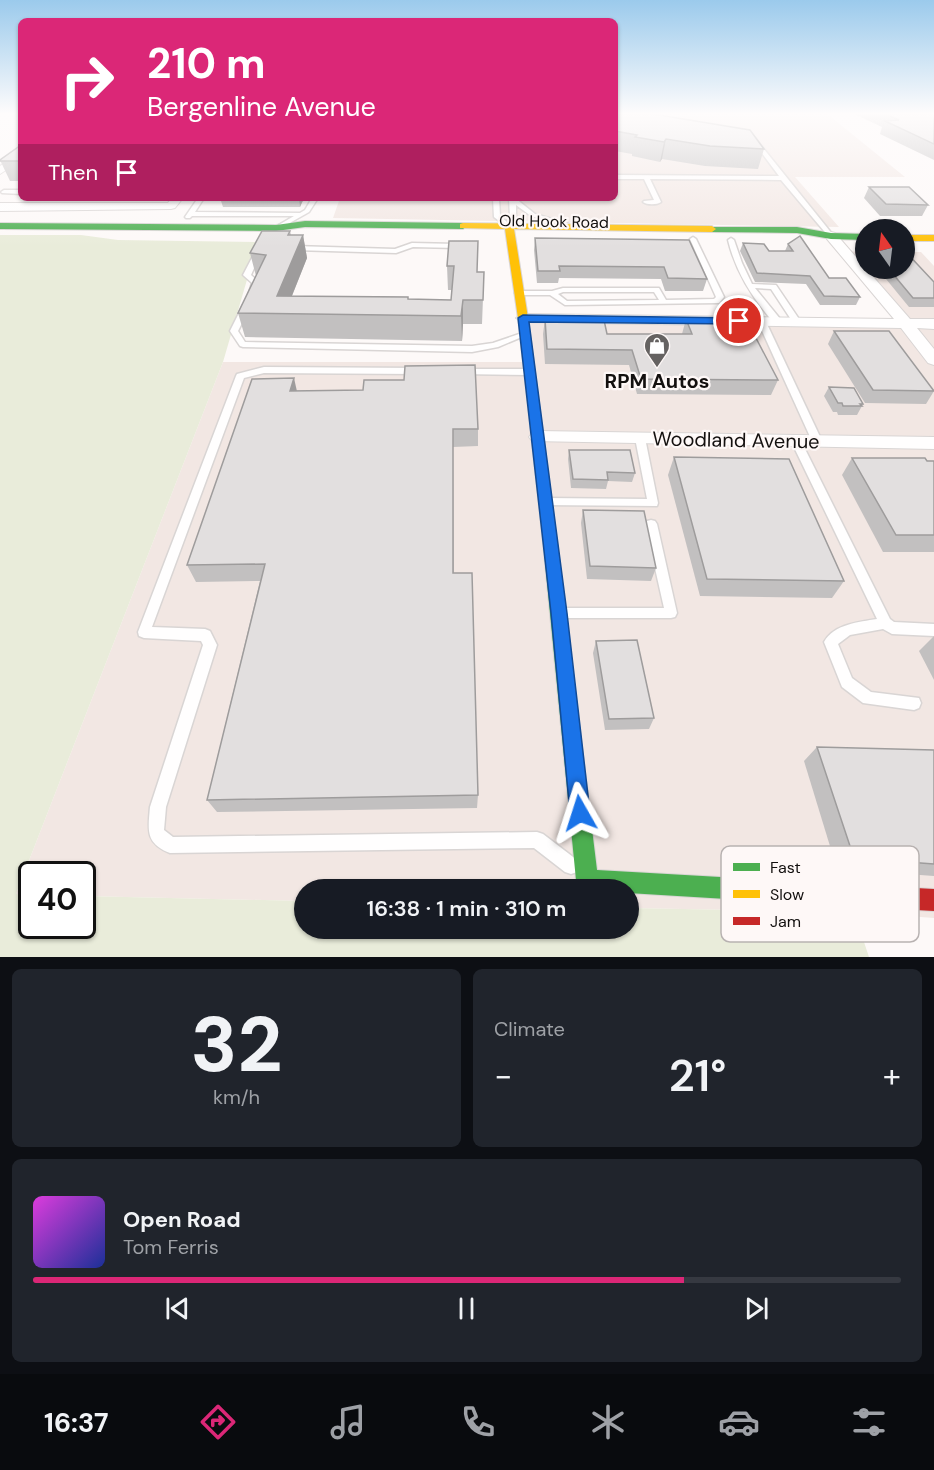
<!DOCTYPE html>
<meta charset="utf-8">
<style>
:root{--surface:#171b24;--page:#20242c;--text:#f1f3f6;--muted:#9ea1a6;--line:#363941;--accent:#db2777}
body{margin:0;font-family:"DM Sans",sans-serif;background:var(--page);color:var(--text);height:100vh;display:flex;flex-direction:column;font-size:22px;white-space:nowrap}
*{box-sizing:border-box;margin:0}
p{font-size:20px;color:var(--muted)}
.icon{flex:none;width:33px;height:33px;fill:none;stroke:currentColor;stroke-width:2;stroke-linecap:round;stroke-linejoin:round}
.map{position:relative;height:957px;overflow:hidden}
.drawer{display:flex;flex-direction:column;gap:12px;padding:12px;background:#0d0f14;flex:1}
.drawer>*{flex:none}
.banner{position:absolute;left:18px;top:18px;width:600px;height:183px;border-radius:9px;box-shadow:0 2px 4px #0004;background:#db2777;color:#fff;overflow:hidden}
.needle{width:39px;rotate:346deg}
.tools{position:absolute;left:855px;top:219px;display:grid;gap:12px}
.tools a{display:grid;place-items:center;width:60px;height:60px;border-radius:50%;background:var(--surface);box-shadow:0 2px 4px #0004;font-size:30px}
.speed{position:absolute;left:18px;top:861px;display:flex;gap:12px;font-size:30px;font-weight:700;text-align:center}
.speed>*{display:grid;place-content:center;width:78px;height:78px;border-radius:50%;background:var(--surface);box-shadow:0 2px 4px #0004;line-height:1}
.speed .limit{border:3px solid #111;border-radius:9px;background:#fff;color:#111}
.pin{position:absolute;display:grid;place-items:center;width:51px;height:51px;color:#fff;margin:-26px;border:3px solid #fff;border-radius:50%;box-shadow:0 2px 6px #0007}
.me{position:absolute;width:66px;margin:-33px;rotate:354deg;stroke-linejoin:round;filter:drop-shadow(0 0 4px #0008)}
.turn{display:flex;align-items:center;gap:21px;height:126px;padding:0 30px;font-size:27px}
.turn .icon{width:78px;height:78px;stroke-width:2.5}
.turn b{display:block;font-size:42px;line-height:51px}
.then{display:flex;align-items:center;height:57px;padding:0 30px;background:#0003;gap:12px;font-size:22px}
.big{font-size:45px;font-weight:600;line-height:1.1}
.drawer .widget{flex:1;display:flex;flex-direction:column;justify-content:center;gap:9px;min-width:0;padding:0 21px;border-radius:9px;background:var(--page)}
.drawer .dial{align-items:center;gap:0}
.dial b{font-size:78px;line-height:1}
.song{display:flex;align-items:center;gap:18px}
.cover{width:72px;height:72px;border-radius:9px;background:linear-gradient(135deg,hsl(300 70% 55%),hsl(230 70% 35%))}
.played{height:6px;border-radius:3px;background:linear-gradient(90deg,var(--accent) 75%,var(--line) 75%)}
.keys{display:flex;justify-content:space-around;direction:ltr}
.heat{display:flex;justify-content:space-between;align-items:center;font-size:33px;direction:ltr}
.drawer .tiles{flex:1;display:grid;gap:12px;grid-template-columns:1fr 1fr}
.widget:last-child{grid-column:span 2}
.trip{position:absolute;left:294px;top:879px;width:345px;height:60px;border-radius:30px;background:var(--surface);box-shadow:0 2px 4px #0004;font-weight:600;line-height:60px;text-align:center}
.dock{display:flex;height:96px;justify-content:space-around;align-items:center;background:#090b0e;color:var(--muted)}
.dock .icon{width:42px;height:42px}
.dock .active{color:var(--accent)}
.dock b{font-size:27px;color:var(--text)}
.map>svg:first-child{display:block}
.built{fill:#f2e7e3}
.green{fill:#e9ecda}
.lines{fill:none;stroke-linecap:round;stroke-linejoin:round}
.lane-casing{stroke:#d9d5d4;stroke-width:3}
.street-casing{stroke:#d9d5d4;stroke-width:2}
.fast-casing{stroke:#d9d5d4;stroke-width:2}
.slow-casing{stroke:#d9d5d4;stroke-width:2}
.jam-casing{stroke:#d9d5d4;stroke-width:2}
.lane{fill:#fffefe;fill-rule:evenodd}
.street{fill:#fffefe;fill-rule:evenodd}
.fast{fill:#4caf50;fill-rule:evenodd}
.slow{fill:#ffc107;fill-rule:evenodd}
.jam{fill:#c62828;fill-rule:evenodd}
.wall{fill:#c2c0c0}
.shaded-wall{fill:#9e9c9c}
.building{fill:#e2dfdf;stroke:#9e9c9c;stroke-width:1.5}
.route{fill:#1a73e8;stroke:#114b97;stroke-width:1.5}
.labels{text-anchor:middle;stroke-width:4.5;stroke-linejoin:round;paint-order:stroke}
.far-street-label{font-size:16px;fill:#13100f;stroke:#fef8f7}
.poi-label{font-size:20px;font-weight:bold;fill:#13100f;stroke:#fef8f7}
.street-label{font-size:20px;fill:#13100f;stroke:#fef8f7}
.key{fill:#fef8f7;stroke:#b8b2b1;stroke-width:1.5}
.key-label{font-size:16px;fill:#13100f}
</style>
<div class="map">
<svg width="934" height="957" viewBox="0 0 934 957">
<rect width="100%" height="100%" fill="#fdf9f8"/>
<!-- built -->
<g class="built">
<path d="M615,113H826L905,177H795L839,227L333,218L340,198H615Z"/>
<path d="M840,251L865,252L866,268H904L905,252H921L934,266V918L854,912L629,908L628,890H304V901L83,896L82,874H32L31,895L16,894L223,362H531L525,317L901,322Z"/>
</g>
<!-- green -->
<path class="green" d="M0,235H81L118,240L258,242L223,362L16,894L31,895L32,926H82L83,896L304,901V928H628L629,908L854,912L869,957H0Z"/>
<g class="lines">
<defs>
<g id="lane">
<path d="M755,138L833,235V237H829L781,180L650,179L661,202C657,205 647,205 643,202L644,201L654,200L644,179H615V175L779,176L752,140Z"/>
<path d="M4,190H21V194L2,193L1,192Z"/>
<path d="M198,198H204L195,212L300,213L305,210L312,198H318L309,212L279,229L277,228V226L294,216H192L190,218H186L185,217Z"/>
<path d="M493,198H499L500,216L507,222L510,216L509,198H515L535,214L569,224L566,226L531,216L516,205V216L512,226L507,227L494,217Z"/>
<path d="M693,237L696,239L724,297L719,303L565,305L550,295H519L515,293L519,291H552L563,288H659L666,300L714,299L716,297L690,239ZM563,292H654L659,300L567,301L558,294Z"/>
<path d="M731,238L734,240L742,263L752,284L776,285L801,322L800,324H794L771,289L755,288L781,320V324H775C753,299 736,273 728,240Z"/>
<path d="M412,243L457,244L460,246L457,248L413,247L396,253L294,250L291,248L294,246L395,249Z"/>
<path d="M258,250L261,252L251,275L260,283L257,293L253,295L249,293L252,283L243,275L255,252Z"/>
<path d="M243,305H249L250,307L238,331L245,342L472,346L493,343L525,332L529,334L498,347L472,352L243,347L240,346L230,331Z"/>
<path d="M759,320H762L766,322L822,441L821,443L817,444L812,441L758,322Z"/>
<path d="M264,367L419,368L423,371L419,374L264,373L244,378L152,627L205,629L210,631L217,645L166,807L164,830L173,837L537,832L543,834L577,860L579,866L577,872L571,874L565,872L534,848L170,853C145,843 148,830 150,807L203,645L201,641L144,638L139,636L138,632L236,376L237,374Z"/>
<path d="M462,369H530L534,372L530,375L459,374L458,372Z"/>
<path d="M640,435L645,438L658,503L657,506L542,505L541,502L542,499L546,498L647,499L635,438Z"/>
<path d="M796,438L801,441L890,619L894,622L934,624V636L892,634L883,629L850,635L838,644L852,678L871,692L919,698L921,703L919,708L914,710L863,703L842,687L824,642C834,624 859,622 877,619L791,441Z"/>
<path d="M651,520L655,521L657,524L677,613L675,617L671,618H562L558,617L556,613L558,609L562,608H664L645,524L647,521Z"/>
</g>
<g id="street">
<path d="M21,152V160L0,174V166Z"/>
<path d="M171,198H183L175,208L171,209L0,211V203H168Z"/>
<path d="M831,232L835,233L910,319H934V329L917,328L934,349V365L928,363L901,328L523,322L516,318L523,314L894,319L827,239L825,236Z"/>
<path d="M538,431L934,437V449L532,441L529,437L532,433Z"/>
</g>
<g id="fast">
<path d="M305,221L463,223L467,226L463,229L305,227L276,231L0,229V223L276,225Z"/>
<path d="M709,227H797L831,233L866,234V240L831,239L797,233L712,232L709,231Z"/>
<path d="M550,536L555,538L557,542L597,870L807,882L815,885L818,893L815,901L807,904L628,893V890H584L579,888L576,880L543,542L545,538Z"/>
</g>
<g id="slow">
<path d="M463,223L712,226L716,229L712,232L514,229L528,318L557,542L555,546L550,548L545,546L543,542L518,318L505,229L460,228V224Z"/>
<rect x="904" y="235" width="30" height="6"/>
</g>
<path id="jam" d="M807,882L934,889V911L807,904L799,901L796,893L799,885Z"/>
</defs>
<!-- lane casing -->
<use href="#lane" class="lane-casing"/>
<!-- street casing -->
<use href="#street" class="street-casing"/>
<!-- fast casing -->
<use href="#fast" class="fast-casing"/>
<!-- slow casing -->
<use href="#slow" class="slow-casing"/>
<!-- jam casing -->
<use href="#jam" class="jam-casing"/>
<!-- lane -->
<use href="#lane" class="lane"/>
<!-- street -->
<use href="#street" class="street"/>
<!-- fast -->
<use href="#fast" class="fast"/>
<!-- slow -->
<use href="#slow" class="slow"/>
<!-- jam -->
<use href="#jam" class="jam"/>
</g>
<!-- wall -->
<g class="wall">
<path d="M615,113H655V115L764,149L758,169L705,166L662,159L660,162L632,156V154L615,151Z"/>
<path d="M852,113H934V160L880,134L882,127Z"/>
<path d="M21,145V181H10L0,160Z"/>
<path d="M869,187L928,205L922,216H880L864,198Z"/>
<path d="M36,198H83L80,201H37Z"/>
<path d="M120,198H166L164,201H121Z"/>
<path d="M220,198H304L300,207H223Z"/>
<path d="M290,231L291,235H303L307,258L292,296L408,297V299L451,300L452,290H448L447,266L449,241L477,272H484L482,324H463L462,341L245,337L238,313L256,276L250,253Z"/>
<path d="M535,238L689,240L707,279L703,291H665L661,279L559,278L558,283H537L534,250Z"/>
<path d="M743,243L769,251H785L788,244L829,278L860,297L856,305H820L806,284L755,282L740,251Z"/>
<path d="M877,268H904L934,282V307H909Z"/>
<path d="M545,319L607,334H682L686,319L778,380L771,395L637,394L629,365L545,364L543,334Z"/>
<path d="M834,331L934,391L926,404L865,403L828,344Z"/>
<path d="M829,387L863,404L857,415H838L837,412H833L824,396Z"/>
<path d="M297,391L478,429V446L453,447L454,573L478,795L477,808L217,812L207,800L260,581L196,582L187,565Z"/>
<path d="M569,450L635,473L632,482L608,481L606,489L571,488L568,459Z"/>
<path d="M674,457L844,581L832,598L700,596L668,475Z"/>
<path d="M852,458L934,461V552H883L842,475Z"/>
<path d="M583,510L656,568L651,581L587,579L581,523Z"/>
<path d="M934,636V680L919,651Z"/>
<path d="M596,641L654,718L649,729L605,730L593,653Z"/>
<path d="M817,747L934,750V876L837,869L804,761Z"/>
</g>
<!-- shaded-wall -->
<g class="shaded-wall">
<path d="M666,139L662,159L660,162L664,142Z"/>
<path d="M299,198H304L300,207Z"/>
<path d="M303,235L307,258L285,313L277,296Z"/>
<path d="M463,300V324L462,341L461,316Z"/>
<path d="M294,378L298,396L290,391Z"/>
</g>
<!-- building -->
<g class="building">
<path d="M615,113H647L750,130L764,149L710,146L666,139L664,142L635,137L637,135L615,131Z"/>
<path d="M883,113H934V144L885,121L899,120Z"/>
<path d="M21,145V161H0V160Z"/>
<path d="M869,187H909L928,205L886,204Z"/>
<path d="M262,231H290L288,235H303L277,296L408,297V299L451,300L454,266H447L449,241H478L477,272H484L483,300H463L461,316L238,313L266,255L250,253Z"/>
<path d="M800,236L829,278H846L860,297L824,296L810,276L757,273L743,243L764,244L769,251H793L788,244Z"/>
<path d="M535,238L689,240L707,279L668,278L664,267L559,266L560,271H538Z"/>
<path d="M904,250L934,282V298H913L888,268H904Z"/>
<path d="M545,319L604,320L607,334H692L686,319H746L778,380L641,379L632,350L547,349Z"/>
<path d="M834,331H889L934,391L873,390Z"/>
<path d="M475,365L478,429H453V573H472L478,795L207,800L265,564L187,565L252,379L294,378L290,391L363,390L364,380H404L405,366Z"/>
<path d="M829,387L854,388L863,404H860L862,406H843L842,403H838Z"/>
<path d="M569,450H630L635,473L607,472L608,480L573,479Z"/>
<path d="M674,457L789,459L844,581L707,579Z"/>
<path d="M852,458H925L927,461H934V535H896Z"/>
<path d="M583,510L644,511L656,568L590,566Z"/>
<path d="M637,640L654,718L609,719L596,641Z"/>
<path d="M817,747L934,750V864L854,858Z"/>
</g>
<!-- sky -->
<linearGradient id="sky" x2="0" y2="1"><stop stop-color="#9bcaec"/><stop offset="0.46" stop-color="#fefcfc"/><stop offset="1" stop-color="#fefcfc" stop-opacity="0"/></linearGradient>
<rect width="934" height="247" fill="url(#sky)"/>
<!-- route -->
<path class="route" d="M523,315L739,318L744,321L739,324L529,322L567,613L590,813L587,821L580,824L573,821L570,813L551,613L518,318Z"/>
<!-- icons -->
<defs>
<symbol id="shop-pin" viewBox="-11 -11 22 30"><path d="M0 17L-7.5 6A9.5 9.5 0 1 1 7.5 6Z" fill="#656261" stroke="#fef8f7"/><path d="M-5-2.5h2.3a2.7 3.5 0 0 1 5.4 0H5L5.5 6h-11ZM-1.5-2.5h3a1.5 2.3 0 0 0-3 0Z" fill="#fff"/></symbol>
</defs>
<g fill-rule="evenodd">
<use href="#shop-pin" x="642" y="331" width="30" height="40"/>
</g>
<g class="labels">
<!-- far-street labels -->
<g class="far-street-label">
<text transform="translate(554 221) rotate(1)" y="6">Old Hook Road</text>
</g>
<!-- poi labels -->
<g class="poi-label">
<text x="657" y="388">RPM Autos</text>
</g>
<!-- street labels -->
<g class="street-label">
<text transform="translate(736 440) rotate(1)" y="7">Woodland Avenue</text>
</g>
</g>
<!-- legend -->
<rect x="721" y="846" width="198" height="96" rx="9" class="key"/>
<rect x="733" y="863" width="27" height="8" fill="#4caf50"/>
<rect x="733" y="890" width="27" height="8" fill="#ffc107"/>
<rect x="733" y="917" width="27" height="8" fill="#c62828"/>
<g class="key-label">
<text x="770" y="873">Fast</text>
<text x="770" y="900">Slow</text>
<text x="770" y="927">Jam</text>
</g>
</svg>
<div class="tools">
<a><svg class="needle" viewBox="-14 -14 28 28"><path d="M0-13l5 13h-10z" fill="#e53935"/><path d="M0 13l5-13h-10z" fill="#9ea1a6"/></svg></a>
</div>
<div class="speed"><div class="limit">40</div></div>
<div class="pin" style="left:739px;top:321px;background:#d93025"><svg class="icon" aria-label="arrive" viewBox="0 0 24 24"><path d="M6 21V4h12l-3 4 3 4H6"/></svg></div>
<svg class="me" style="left:580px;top:813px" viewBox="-20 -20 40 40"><path d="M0-17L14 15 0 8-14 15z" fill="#1a73e8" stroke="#fff" stroke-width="4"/></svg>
<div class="trip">16:38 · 1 min · 310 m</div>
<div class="banner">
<div class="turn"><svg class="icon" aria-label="right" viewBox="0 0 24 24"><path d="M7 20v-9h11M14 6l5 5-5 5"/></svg><div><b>210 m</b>Bergenline Avenue</div></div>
<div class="then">Then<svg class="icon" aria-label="arrive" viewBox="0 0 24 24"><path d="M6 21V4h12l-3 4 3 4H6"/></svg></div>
</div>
</div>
<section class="drawer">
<div class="tiles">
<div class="widget dial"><b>32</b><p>km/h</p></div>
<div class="widget"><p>Climate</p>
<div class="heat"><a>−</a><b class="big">21°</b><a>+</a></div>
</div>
<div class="widget">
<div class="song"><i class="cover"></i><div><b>Open Road</b><p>Tom Ferris</p></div></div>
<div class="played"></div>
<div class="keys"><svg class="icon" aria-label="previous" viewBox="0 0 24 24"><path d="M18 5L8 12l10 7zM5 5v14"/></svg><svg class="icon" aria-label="pause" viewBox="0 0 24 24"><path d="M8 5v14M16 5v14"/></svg><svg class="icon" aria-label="next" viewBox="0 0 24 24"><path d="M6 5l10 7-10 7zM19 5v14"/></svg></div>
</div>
</div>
</section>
<nav class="dock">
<b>16:37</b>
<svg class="icon active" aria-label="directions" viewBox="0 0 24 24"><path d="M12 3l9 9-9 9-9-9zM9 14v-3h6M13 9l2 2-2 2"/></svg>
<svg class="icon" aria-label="music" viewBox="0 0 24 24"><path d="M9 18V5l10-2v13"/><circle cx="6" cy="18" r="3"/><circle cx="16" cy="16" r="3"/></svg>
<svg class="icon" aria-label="phone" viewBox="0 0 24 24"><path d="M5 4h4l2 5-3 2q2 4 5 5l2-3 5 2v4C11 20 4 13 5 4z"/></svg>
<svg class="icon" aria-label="climate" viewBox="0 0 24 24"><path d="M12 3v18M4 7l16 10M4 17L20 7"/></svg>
<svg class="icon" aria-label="car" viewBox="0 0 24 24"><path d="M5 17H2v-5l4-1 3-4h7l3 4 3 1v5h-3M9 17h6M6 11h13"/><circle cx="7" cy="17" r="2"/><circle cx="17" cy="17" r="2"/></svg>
<svg class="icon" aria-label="filters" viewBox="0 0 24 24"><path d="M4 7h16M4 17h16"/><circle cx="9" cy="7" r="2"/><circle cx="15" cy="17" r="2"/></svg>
</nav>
